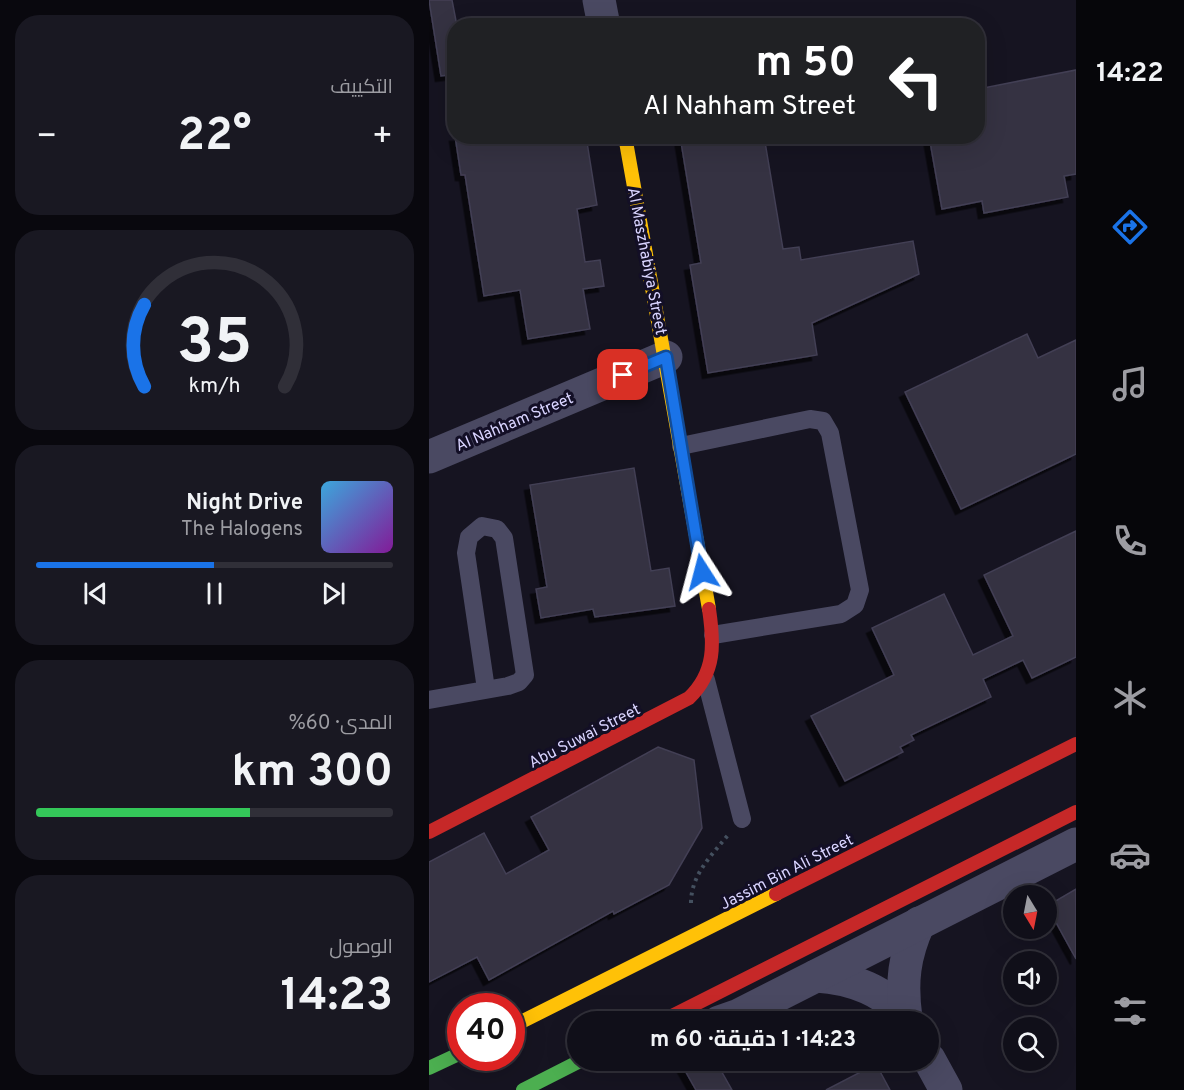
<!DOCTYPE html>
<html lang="ar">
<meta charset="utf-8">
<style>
:root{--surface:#100f19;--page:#191822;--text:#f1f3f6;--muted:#9c9ca2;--line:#302f38;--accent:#1a73e8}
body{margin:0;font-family:Overpass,Cairo,sans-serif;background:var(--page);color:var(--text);direction:rtl;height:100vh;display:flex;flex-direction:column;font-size:22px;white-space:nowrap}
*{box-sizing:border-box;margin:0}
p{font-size:20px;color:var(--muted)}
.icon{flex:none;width:33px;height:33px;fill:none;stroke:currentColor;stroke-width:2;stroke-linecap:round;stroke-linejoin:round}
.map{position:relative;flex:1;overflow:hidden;direction:ltr}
.drawer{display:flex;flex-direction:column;gap:15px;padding:15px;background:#09080e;width:429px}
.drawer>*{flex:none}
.top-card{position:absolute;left:18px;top:18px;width:538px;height:126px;border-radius:24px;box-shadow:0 6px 24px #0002,0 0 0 2px var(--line);direction:rtl;background:#202124;color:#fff;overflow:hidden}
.needle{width:39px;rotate:170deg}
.fabs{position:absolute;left:574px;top:885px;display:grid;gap:12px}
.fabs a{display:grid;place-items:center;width:54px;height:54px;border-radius:50%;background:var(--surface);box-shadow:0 6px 24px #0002,0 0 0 2px var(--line);font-size:30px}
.speed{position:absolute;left:18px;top:993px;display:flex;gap:12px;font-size:30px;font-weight:700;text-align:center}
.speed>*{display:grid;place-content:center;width:78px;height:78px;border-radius:50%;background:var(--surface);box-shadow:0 6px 24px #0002,0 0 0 2px var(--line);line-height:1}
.speed .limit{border:9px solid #d22;background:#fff;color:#111}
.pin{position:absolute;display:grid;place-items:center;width:51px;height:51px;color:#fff;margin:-26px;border-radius:12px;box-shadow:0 3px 9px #0006}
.me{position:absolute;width:66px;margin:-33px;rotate:351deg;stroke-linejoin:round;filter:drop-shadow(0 0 4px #0008)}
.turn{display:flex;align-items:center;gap:21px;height:126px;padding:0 30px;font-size:27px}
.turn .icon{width:78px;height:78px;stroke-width:2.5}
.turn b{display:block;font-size:42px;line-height:51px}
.big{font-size:45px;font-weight:700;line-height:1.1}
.drawer .widget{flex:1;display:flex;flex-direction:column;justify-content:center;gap:9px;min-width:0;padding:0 21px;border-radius:24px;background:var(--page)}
.drawer .dial{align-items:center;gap:0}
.dial svg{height:156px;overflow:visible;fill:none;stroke:var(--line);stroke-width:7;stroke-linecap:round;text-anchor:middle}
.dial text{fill:var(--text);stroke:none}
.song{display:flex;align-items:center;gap:18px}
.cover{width:72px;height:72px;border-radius:9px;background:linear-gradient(135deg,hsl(200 70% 55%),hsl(290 70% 35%))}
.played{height:6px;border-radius:3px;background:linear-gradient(90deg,var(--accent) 50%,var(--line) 50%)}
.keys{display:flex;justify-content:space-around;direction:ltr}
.heat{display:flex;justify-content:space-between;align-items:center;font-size:33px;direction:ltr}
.charge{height:9px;border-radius:4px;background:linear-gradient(90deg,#34c759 60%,var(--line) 0)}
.trip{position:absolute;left:138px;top:1011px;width:372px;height:60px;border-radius:30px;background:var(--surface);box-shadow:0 6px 24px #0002,0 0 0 2px var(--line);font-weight:700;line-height:60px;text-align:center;direction:rtl}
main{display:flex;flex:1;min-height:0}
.dock{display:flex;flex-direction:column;width:108px;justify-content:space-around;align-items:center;background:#06060a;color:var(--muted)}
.dock .icon{width:42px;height:42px}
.dock .on{color:var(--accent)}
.dock b{font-size:27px;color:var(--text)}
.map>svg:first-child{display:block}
.building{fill:#343243;stroke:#433f54;stroke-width:1.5;filter:url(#shadow)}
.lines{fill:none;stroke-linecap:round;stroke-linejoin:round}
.path{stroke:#44505f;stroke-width:4;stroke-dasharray:3 4.5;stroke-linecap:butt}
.lane{stroke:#4a4962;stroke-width:18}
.street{stroke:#4a4962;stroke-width:33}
.fast{stroke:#4caf50;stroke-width:14}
.slow{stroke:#ffc107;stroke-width:14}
.jam{stroke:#c62828;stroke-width:14}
.route-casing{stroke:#114b97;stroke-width:15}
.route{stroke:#1a73e8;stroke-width:10}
.labels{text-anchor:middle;stroke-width:6;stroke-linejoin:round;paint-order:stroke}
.street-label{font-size:16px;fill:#d9d4ff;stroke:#130f26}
</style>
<main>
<nav class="dock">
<b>14:22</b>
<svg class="icon on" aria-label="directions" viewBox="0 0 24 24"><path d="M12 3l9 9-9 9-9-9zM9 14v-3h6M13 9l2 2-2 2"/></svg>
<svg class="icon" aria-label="music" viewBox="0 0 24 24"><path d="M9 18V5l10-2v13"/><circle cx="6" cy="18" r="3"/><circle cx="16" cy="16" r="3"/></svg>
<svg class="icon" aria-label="phone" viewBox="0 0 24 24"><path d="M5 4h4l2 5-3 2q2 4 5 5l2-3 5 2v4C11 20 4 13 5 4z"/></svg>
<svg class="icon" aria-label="climate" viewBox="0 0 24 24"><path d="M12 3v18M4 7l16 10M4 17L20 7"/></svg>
<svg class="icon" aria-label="car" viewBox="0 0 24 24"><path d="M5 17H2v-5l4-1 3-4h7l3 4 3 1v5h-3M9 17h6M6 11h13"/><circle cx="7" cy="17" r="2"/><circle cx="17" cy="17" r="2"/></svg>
<svg class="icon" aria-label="filters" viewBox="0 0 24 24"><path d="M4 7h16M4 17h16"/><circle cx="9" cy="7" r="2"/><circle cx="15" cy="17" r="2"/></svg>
</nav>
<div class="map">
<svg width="647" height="1090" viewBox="0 0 647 1090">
<defs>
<filter id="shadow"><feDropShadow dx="-5.5" dy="5.5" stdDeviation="0" flood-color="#0009"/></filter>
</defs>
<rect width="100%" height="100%" fill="#161421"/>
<!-- building -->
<g class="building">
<path d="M0,0H23L28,26H26V74L12,76Z"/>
<path d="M647,70V174L635,176L639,197L555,213L553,201L513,209L500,136H549V89Z"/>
<path d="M26,136H157L168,205L148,209L156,262L171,260L175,286L154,289L161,329L99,339L91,290L55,296L36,175H32Z"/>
<path d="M251,136H335L354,249L370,247L372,260L484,241L490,274L383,323L388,355L279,373L261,265L272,263Z"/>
<path d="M598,334L609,358L647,340V454L532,509L476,392Z"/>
<path d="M205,468L222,571L240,568L246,606L166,617L164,609L112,618L107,589L118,587L101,485Z"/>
<path d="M647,531V657L603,678L594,660L554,679L562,697L482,735L485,740L471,747L474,752L416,781L382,716L465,675L443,628L515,594L544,655L584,636L555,575Z"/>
<path d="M229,747L265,760L273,828L240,885L185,914L184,911L60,980L48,957L0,982V862L55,833L77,874L120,850L102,817Z"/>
<path d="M647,889V959L618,906Z"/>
<path d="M250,1060H286L303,1090H267Z"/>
<path d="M447,1064L461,1090H397Z"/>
</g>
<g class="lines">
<!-- path -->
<path class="path" d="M262,903C262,875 282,856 299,835"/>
<!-- lane -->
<g class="lane">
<path d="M252,446L381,419L394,421L401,433L431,590L426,605L412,614L284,635"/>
<path d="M277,680L313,819"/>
<path d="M0,700L79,686L90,682L96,675L75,538L68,529L53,526L40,537L37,553L57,689"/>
</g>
<!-- street -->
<g class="street">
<path d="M170,0L175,26"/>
<path d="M0,457L237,357"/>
<path d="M387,976C421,978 459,990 479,1022"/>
<path d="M477,1018C472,982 475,956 490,923"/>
<path d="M290,1022L310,1015L647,844"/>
<path d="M500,1059L517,1090"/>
</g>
<!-- fast -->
<g class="fast">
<path d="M0,1068L32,1053"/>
<path d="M94,1090L153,1060"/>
</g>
<!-- slow -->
<g class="slow">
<path d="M196,136L280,609"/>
<path d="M82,1027L347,894"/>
</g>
<!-- jam -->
<g class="jam">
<path d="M0,832L260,698C287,672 285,643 280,609"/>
<path d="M347,894L647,744"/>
<path d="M231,1022L647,812"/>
</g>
</g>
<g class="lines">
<defs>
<path id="route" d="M194,375L237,357L273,572"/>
</defs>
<!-- route casing -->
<use href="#route" class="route-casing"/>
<!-- route -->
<use href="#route" class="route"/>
</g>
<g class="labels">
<!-- street labels -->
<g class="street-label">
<text transform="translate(219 261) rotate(79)" y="6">Al Maszhabiya Street</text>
<text transform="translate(85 421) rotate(-23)" y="6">Al Nahham Street</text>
<text transform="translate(155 735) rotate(-27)" y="6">Abu Suwai Street</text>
<text transform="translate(357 871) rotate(-27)" y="6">Jassim Bin Ali Street</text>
</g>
</g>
</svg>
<div class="fabs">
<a><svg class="needle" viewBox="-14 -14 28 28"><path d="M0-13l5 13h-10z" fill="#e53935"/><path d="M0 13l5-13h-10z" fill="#9c9ca2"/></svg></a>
<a><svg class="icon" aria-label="sound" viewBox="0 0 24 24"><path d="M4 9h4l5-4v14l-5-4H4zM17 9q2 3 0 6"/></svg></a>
<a><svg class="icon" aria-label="search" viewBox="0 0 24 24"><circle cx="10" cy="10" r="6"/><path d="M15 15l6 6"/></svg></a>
</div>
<div class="speed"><div class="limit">40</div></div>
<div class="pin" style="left:194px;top:375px;background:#d93025"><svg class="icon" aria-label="arrive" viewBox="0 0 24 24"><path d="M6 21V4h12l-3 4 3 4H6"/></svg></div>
<svg class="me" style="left:273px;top:572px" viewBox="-20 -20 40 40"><path d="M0-17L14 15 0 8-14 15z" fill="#1a73e8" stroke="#fff" stroke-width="4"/></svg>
<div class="trip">14:23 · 1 دقيقة · 60 m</div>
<div class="top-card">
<div class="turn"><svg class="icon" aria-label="left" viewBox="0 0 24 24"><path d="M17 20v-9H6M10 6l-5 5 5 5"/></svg><div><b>50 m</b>Al Nahham Street</div></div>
</div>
</div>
<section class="drawer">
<div class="widget"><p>التكييف</p>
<div class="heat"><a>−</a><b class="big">22°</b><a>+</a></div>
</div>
<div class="widget dial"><svg viewBox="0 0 100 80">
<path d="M14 69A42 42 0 1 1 86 69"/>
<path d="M14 69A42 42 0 0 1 14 27" stroke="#1a73e8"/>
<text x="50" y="56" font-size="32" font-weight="700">35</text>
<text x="50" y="72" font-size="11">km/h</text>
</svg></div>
<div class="widget">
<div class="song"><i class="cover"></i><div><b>Night Drive</b><p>The Halogens</p></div></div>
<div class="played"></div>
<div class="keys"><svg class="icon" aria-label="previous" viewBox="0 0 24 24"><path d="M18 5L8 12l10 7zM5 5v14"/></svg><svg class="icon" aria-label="pause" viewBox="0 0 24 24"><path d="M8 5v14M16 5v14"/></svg><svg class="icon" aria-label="next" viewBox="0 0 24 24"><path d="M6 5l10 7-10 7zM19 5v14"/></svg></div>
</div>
<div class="widget"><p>المدى · 60%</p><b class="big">300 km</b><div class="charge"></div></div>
<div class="widget"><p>الوصول</p><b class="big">14:23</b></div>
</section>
</main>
